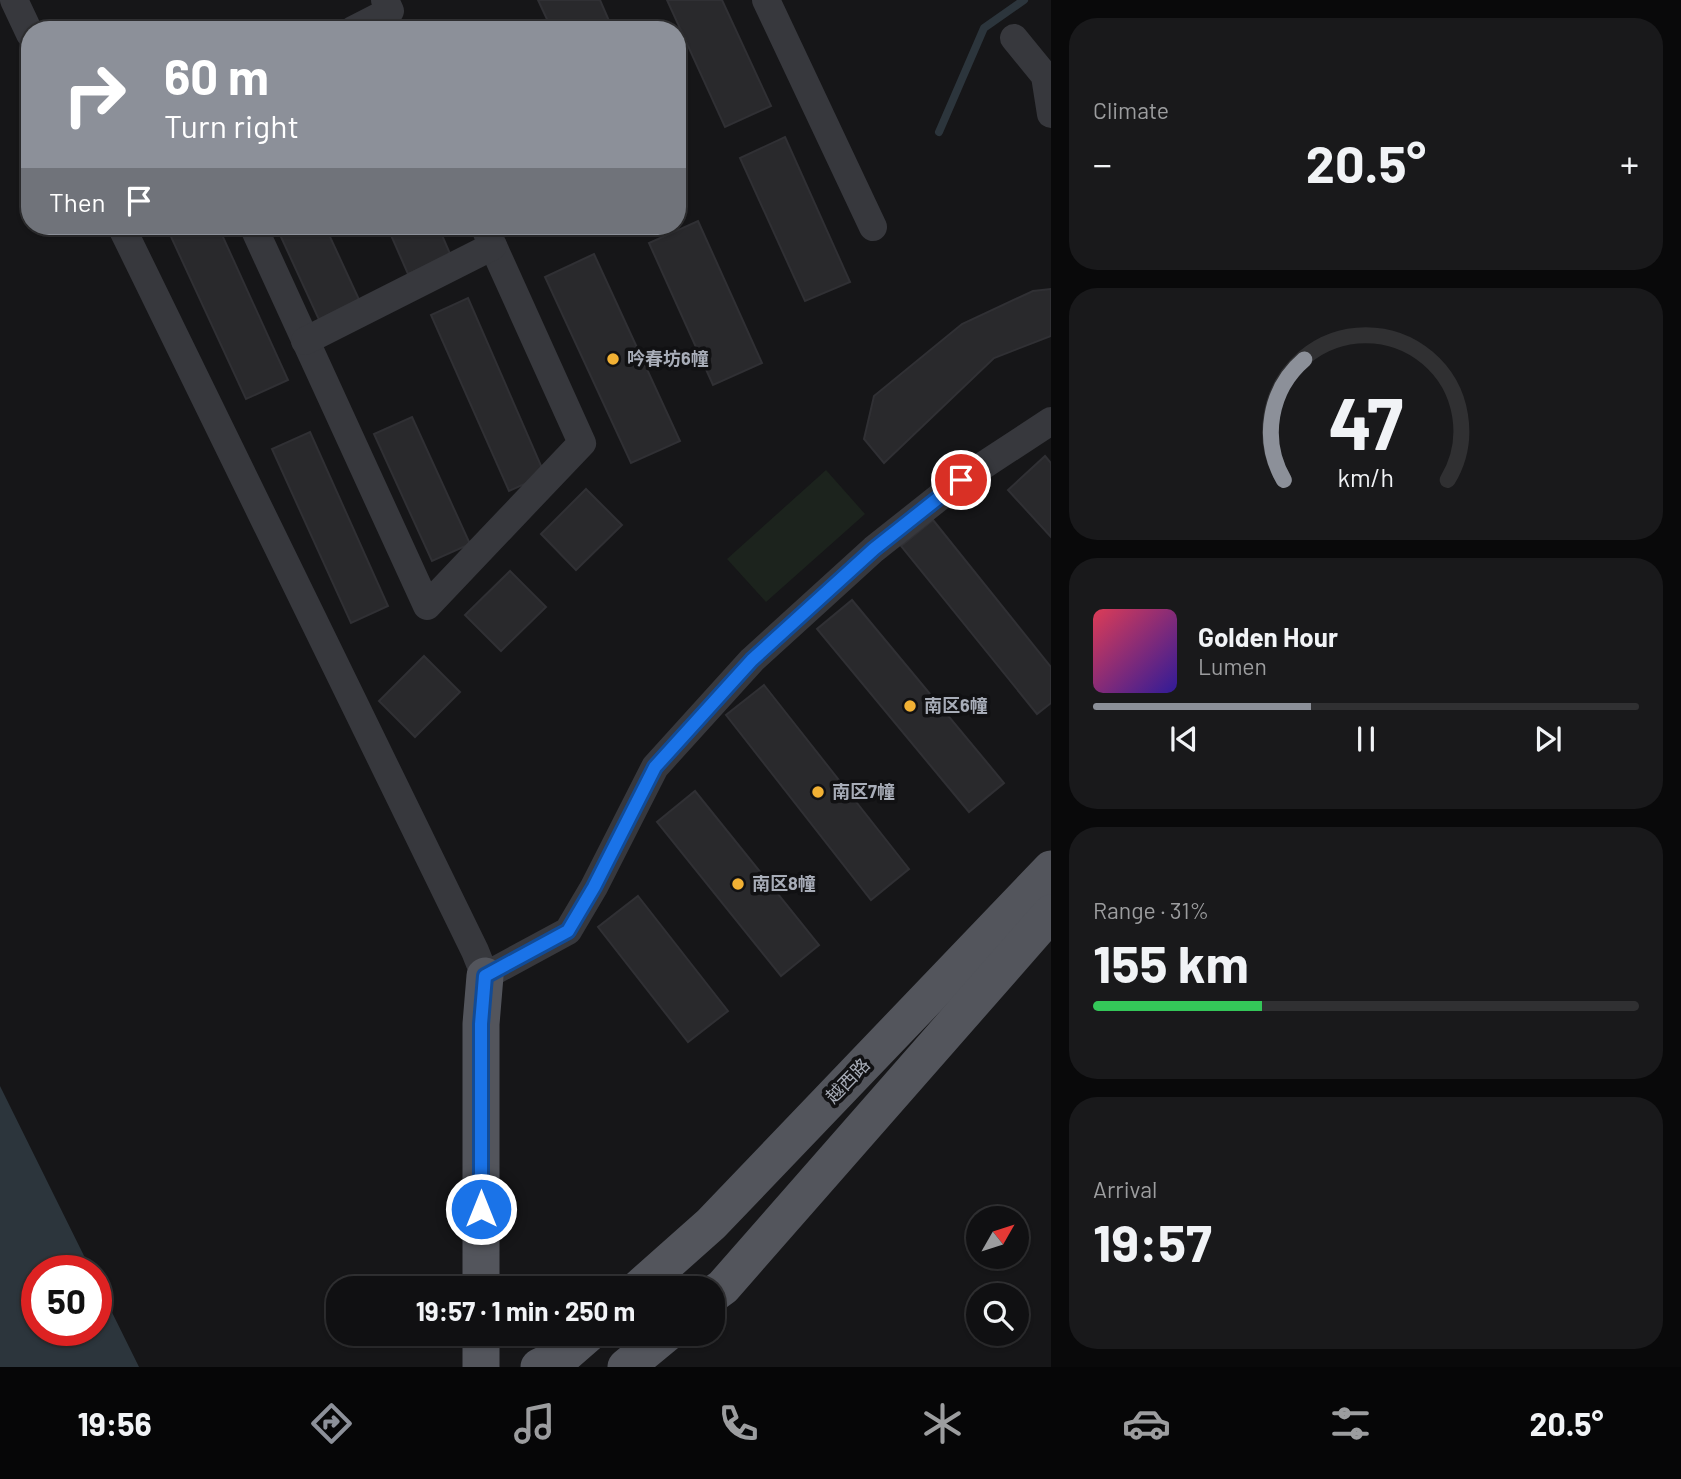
<!DOCTYPE html>
<meta charset="utf-8">
<style>
:root{--surface:#101012;--page:#19191b;--text:#f1f3f6;--muted:#9c9d9f;--line:#303032;--accent:#8c9099}
body{margin:0;font-family:Barlow,"Noto Sans SC",sans-serif;background:var(--page);color:var(--text);height:100vh;display:flex;flex-direction:column;font-size:26px;white-space:nowrap}
*{box-sizing:border-box;margin:0}
p{font-size:23px;color:var(--muted)}
.icon{flex:none;width:38px;height:38px;fill:none;stroke:currentColor;stroke-width:2;stroke-linecap:round;stroke-linejoin:round}
.map{position:relative;flex:1;overflow:hidden}
.sheet{display:flex;flex-direction:column;gap:18px;padding:18px;background:#09090a;width:630px}
.sheet>*{flex:none}
.guide{position:absolute;left:21px;top:21px;width:665px;height:214px;border-radius:28px;box-shadow:0 2px 5px #0004,0 0 0 2px var(--line);background:#8c9099;color:#fff;overflow:hidden}
.needle{width:46px;rotate:51deg}
.buttons{position:absolute;left:966px;top:1206px;display:grid;gap:14px}
.buttons a{display:grid;place-items:center;width:63px;height:63px;border-radius:50%;background:var(--surface);box-shadow:0 2px 5px #0004,0 0 0 2px var(--line);font-size:35px}
.speed{position:absolute;left:21px;top:1255px;display:flex;gap:14px;font-size:35px;font-weight:700;text-align:center}
.speed>*{display:grid;place-content:center;width:91px;height:91px;border-radius:50%;background:var(--surface);box-shadow:0 2px 5px #0004,0 0 0 2px var(--line);line-height:1}
.speed .limit{border:10px solid #d22;background:#fff;color:#111}
.pin{position:absolute;display:grid;place-items:center;width:60px;height:60px;color:#fff;margin:-30px;border:4px solid #fff;border-radius:50%;box-shadow:0 2px 7px #0007}
.me{position:absolute;width:77px;margin:-38px;rotate:0deg;stroke-linejoin:round;filter:drop-shadow(0 0 5px #0008)}
.turn{display:flex;align-items:center;gap:24px;height:147px;padding:0 28px;font-size:32px}
.turn .icon{width:91px;height:91px;stroke-width:2.5}
.turn b{display:block;font-size:49px;line-height:60px}
.then{display:flex;align-items:center;height:66px;padding:0 28px;background:#0003;gap:14px;font-size:26px}
.big{font-size:52px;font-weight:700;line-height:1.1}
.sheet .widget{flex:1;display:flex;flex-direction:column;justify-content:center;gap:10px;min-width:0;padding:0 24px;border-radius:28px;background:var(--page)}
.sheet .dial{align-items:center;gap:0}
.dial svg{height:182px;overflow:visible;fill:none;stroke:var(--line);stroke-width:7;stroke-linecap:round;text-anchor:middle}
.dial text{fill:var(--text);stroke:none}
.song{display:flex;align-items:center;gap:21px}
.cover{width:84px;height:84px;border-radius:10px;background:linear-gradient(135deg,hsl(350 70% 55%),hsl(250 70% 35%))}
.played{height:7px;border-radius:4px;background:linear-gradient(90deg,var(--accent) 40%,var(--line) 40%)}
.keys{display:flex;justify-content:space-around;direction:ltr}
.heat{display:flex;justify-content:space-between;align-items:center;font-size:38px;direction:ltr}
.charge{height:10px;border-radius:5px;background:linear-gradient(90deg,#34c759 31%,var(--line) 0)}
.trip{position:absolute;left:326px;top:1276px;width:399px;height:70px;border-radius:28px;background:var(--surface);box-shadow:0 2px 5px #0004,0 0 0 2px var(--line);font-weight:700;line-height:70px;text-align:center}
.tabs{display:flex;height:112px;justify-content:space-around;align-items:center;background:#060607;color:var(--muted)}
.tabs .icon{width:49px;height:49px}
.tabs .active{color:var(--accent)}
.tabs b{font-size:32px;color:var(--text)}
main{display:flex;flex:1;min-height:0}
.map>svg:first-child{display:block}
.green{fill:#1c231d}
.water{fill:#2c353c}
.lines{fill:none;stroke-linecap:round;stroke-linejoin:round}
.stream{stroke:#2c353c;stroke-width:8}
.building{fill:#29292c;stroke:#303034;stroke-width:2}
.minor{stroke:#37383d;stroke-width:28}
.major{stroke:#53555c;stroke-width:37}
.route-casing{stroke:#114b97;stroke-width:18}
.route{stroke:#1a73e8;stroke-width:12}
.poi-dot{fill:#f2b134;stroke:#111113;stroke-width:2.5}
.labels{text-anchor:middle;stroke-width:7;stroke-linejoin:round;paint-order:stroke}
.poi-label{font-size:18px;font-weight:bold;fill:#a8adb8;stroke:#111113;text-anchor:start}
.street-label{font-size:18px;fill:#a8adb8;stroke:#111113}
</style>
<main>
<div class="map">
<svg width="1051" height="1367" viewBox="0 0 1051 1367">
<rect width="100%" height="100%" fill="#161618"/>
<!-- green -->
<path class="green" d="M826,470L865,514L766,602L727,559Z"/>
<!-- water -->
<path class="water" d="M0,1086L91,1270H37V1330H96V1280L139,1367H0Z"/>
<g class="lines">
<!-- stream -->
<path class="stream" d="M939,132L984,28L1024,0"/>
</g>
<!-- building -->
<g class="building">
<path d="M538,0H600L613,30H552Z"/>
<path d="M667,0H722L771,106L725,127Z"/>
<path d="M785,137L850,282L805,301L740,158Z"/>
<path d="M698,221L762,363L713,385L649,243Z"/>
<path d="M171,226H218L288,380L246,399L167,228Z"/>
<path d="M276,226H325L362,306L321,324Z"/>
<path d="M387,226H438L451,256L408,274Z"/>
<path d="M594,254L680,441L631,463L545,277Z"/>
<path d="M1051,289V336L994,358L884,463L864,439L874,396L962,324L1033,291Z"/>
<path d="M468,298L545,475L509,491L431,315Z"/>
<path d="M412,417L470,544L432,561L374,434Z"/>
<path d="M310,432L388,606L351,623L272,449Z"/>
<path d="M1045,456L1051,463V537L1008,490Z"/>
<path d="M586,489L622,525L576,570L541,534Z"/>
<path d="M933,520L1051,667V703L1037,714L901,546Z"/>
<path d="M510,571L546,607L501,651L465,615Z"/>
<path d="M852,600L1004,783L969,812L817,629Z"/>
<path d="M424,656L460,692L415,737L379,701Z"/>
<path d="M764,685L909,869L871,900L726,715Z"/>
<path d="M695,791L819,945L781,976L657,822Z"/>
<path d="M638,896L728,1011L688,1042L598,927Z"/>
</g>
<g class="lines">
<!-- minor -->
<g class="minor">
<path d="M14,0L30,34"/>
<path d="M766,0L873,227"/>
<path d="M353,30L390,11L385,0"/>
<path d="M1014,38L1045,76L1051,114"/>
<path d="M121,226L475,951L485,976L568,931L594,887L655,767L752,660L874,549L961,480L1051,421"/>
<path d="M253,226L427,606L582,443L484,226"/>
<path d="M305,341L493,246"/>
</g>
<!-- major -->
<g class="major">
<path d="M481,1288V1024L485,976"/>
<path d="M639,1288L711,1224L1051,869"/>
<path d="M712,1295L723,1287L1051,913"/>
<path d="M481,1367V1334"/>
<path d="M539,1367L564,1355L588,1334"/>
<path d="M626,1367L666,1334"/>
</g>
</g>
<g class="lines">
<defs>
<path id="route" d="M481,1209V1024L485,976L568,931L594,887L655,767L752,660L874,549L961,480"/>
</defs>
<!-- route casing -->
<use href="#route" class="route-casing"/>
<!-- route -->
<use href="#route" class="route"/>
</g>
<!-- markers -->
<g class="poi-dot">
<circle cx="613" cy="359" r="7"/>
<circle cx="910" cy="706" r="7"/>
<circle cx="818" cy="792" r="7"/>
<circle cx="738" cy="884" r="7"/>
</g>
<g class="labels">
<!-- poi labels -->
<g class="poi-label">
<text x="627" y="365">吟春坊6幢</text>
<text x="924" y="712">南区6幢</text>
<text x="832" y="798">南区7幢</text>
<text x="752" y="890">南区8幢</text>
</g>
<!-- street labels -->
<g class="street-label">
<text transform="translate(848 1081) rotate(-46)" y="6">越西路</text>
</g>
</g>
</svg>
<div class="buttons">
<a><svg class="needle" viewBox="-14 -14 28 28"><path d="M0-13l5 13h-10z" fill="#e53935"/><path d="M0 13l5-13h-10z" fill="#9c9d9f"/></svg></a>
<a><svg class="icon" aria-label="search" viewBox="0 0 24 24"><circle cx="10" cy="10" r="6"/><path d="M15 15l6 6"/></svg></a>
</div>
<div class="speed"><div class="limit">50</div></div>
<div class="pin" style="left:961px;top:480px;background:#d93025"><svg class="icon" aria-label="arrive" viewBox="0 0 24 24"><path d="M6 21V4h12l-3 4 3 4H6"/></svg></div>
<svg class="me" style="left:481px;top:1209px" viewBox="-20 -20 40 40"><circle r="17" fill="#1a73e8" stroke="#fff" stroke-width="3"/><path d="M0-11L8 9 0 5-8 9z" fill="#fff"/></svg>
<div class="trip">19:57 · 1 min · 250 m</div>
<div class="guide">
<div class="turn"><svg class="icon" aria-label="right" viewBox="0 0 24 24"><path d="M7 20v-9h11M14 6l5 5-5 5"/></svg><div><b>60 m</b>Turn right</div></div>
<div class="then">Then<svg class="icon" aria-label="arrive" viewBox="0 0 24 24"><path d="M6 21V4h12l-3 4 3 4H6"/></svg></div>
</div>
</div>
<section class="sheet">
<div class="widget"><p>Climate</p>
<div class="heat"><a>−</a><b class="big">20.5°</b><a>+</a></div>
</div>
<div class="widget dial"><svg viewBox="0 0 100 80">
<path d="M14 69A42 42 0 1 1 86 69"/>
<path d="M14 69A42 42 0 0 1 23 16" stroke="#8c9099"/>
<text x="50" y="56" font-size="32" font-weight="700">47</text>
<text x="50" y="72" font-size="11">km/h</text>
</svg></div>
<div class="widget">
<div class="song"><i class="cover"></i><div><b>Golden Hour</b><p>Lumen</p></div></div>
<div class="played"></div>
<div class="keys"><svg class="icon" aria-label="previous" viewBox="0 0 24 24"><path d="M18 5L8 12l10 7zM5 5v14"/></svg><svg class="icon" aria-label="pause" viewBox="0 0 24 24"><path d="M8 5v14M16 5v14"/></svg><svg class="icon" aria-label="next" viewBox="0 0 24 24"><path d="M6 5l10 7-10 7zM19 5v14"/></svg></div>
</div>
<div class="widget"><p>Range · 31%</p><b class="big">155 km</b><div class="charge"></div></div>
<div class="widget"><p>Arrival</p><b class="big">19:57</b></div>
</section>
</main>
<nav class="tabs">
<b>19:56</b>
<svg class="icon active" aria-label="directions" viewBox="0 0 24 24"><path d="M12 3l9 9-9 9-9-9zM9 14v-3h6M13 9l2 2-2 2"/></svg>
<svg class="icon" aria-label="music" viewBox="0 0 24 24"><path d="M9 18V5l10-2v13"/><circle cx="6" cy="18" r="3"/><circle cx="16" cy="16" r="3"/></svg>
<svg class="icon" aria-label="phone" viewBox="0 0 24 24"><path d="M5 4h4l2 5-3 2q2 4 5 5l2-3 5 2v4C11 20 4 13 5 4z"/></svg>
<svg class="icon" aria-label="climate" viewBox="0 0 24 24"><path d="M12 3v18M4 7l16 10M4 17L20 7"/></svg>
<svg class="icon" aria-label="car" viewBox="0 0 24 24"><path d="M5 17H2v-5l4-1 3-4h7l3 4 3 1v5h-3M9 17h6M6 11h13"/><circle cx="7" cy="17" r="2"/><circle cx="17" cy="17" r="2"/></svg>
<svg class="icon" aria-label="filters" viewBox="0 0 24 24"><path d="M4 7h16M4 17h16"/><circle cx="9" cy="7" r="2"/><circle cx="15" cy="17" r="2"/></svg>
<b>20.5°</b>
</nav>
